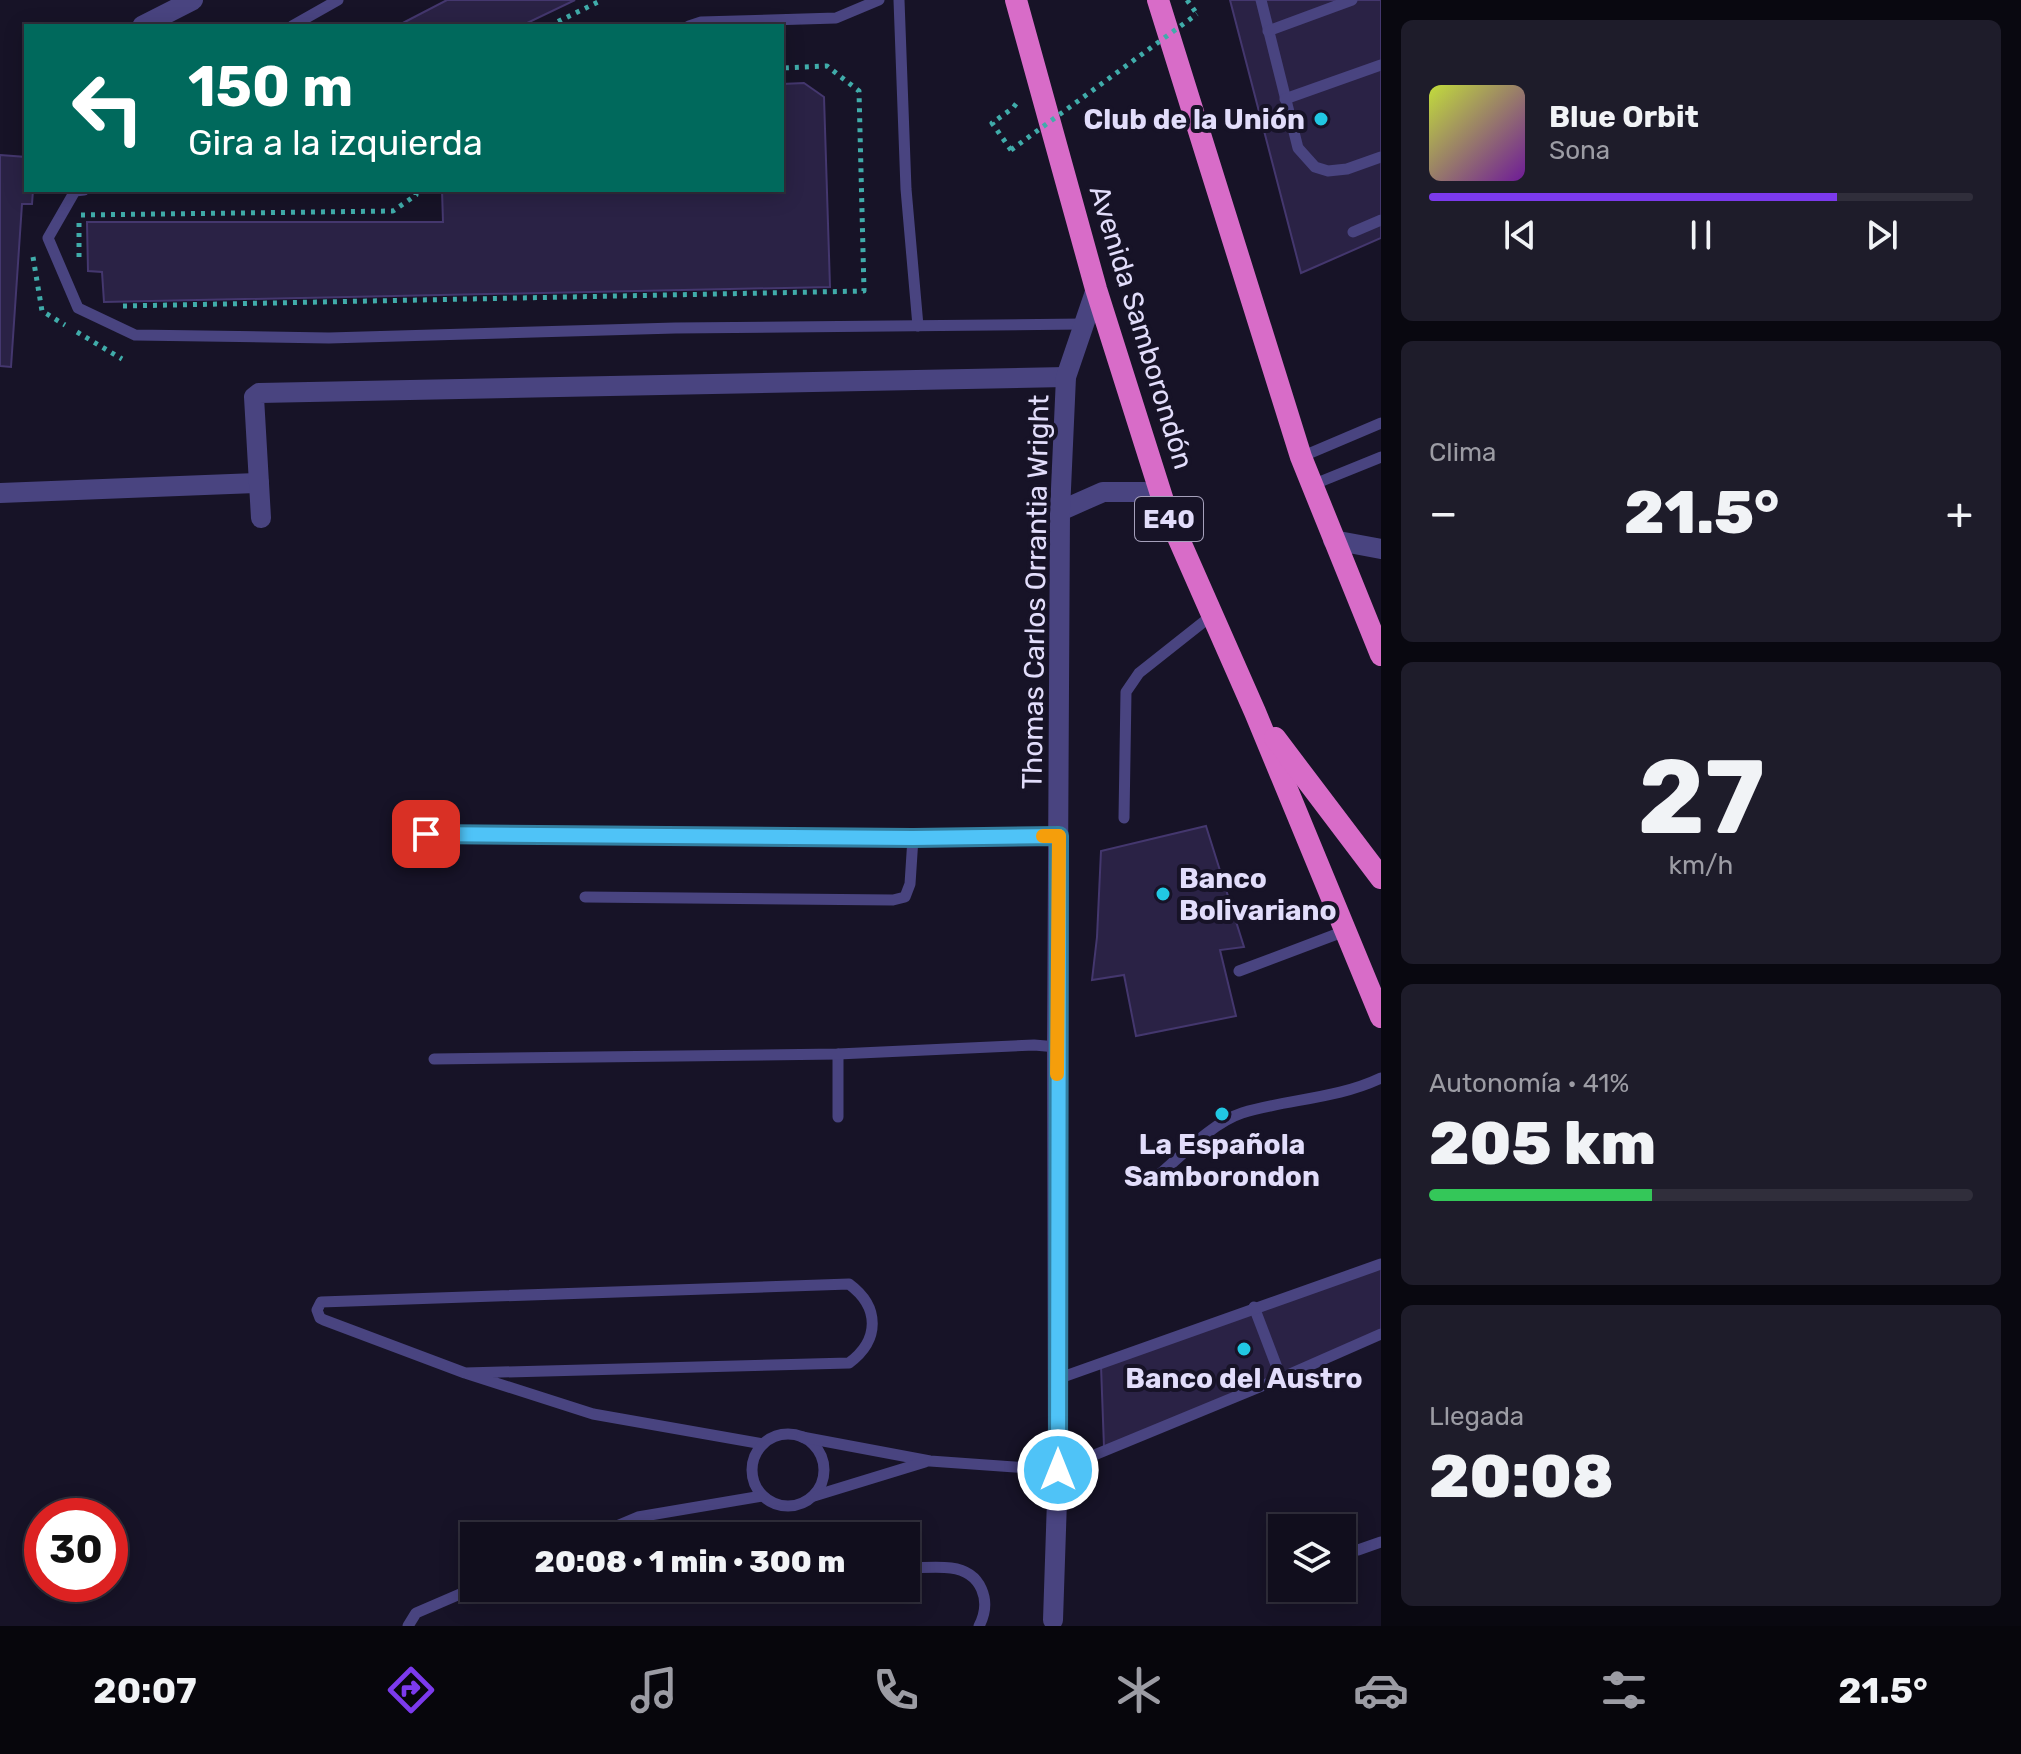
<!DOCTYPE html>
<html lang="es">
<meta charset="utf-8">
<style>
:root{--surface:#110e1d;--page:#1e1c2a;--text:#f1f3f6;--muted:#9c9ca4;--line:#302e3b;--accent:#7c3aed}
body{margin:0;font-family:Rubik,sans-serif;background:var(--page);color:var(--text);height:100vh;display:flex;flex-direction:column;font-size:30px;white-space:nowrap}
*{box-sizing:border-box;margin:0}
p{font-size:26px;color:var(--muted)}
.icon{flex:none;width:44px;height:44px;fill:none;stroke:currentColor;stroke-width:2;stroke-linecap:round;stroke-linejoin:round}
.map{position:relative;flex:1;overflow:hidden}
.drawer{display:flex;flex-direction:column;gap:20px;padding:20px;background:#090810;width:640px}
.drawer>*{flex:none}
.top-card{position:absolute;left:24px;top:24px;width:760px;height:168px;border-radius:0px;box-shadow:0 4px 20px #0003,0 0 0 2px var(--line);background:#00695c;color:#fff;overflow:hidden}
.controls{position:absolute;left:1268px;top:1514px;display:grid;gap:16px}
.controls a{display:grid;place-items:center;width:88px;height:88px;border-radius:0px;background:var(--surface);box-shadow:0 4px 20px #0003,0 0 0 2px var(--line);font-size:40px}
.speed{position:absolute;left:24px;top:1498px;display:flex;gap:16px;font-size:40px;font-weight:700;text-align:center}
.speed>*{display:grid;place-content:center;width:104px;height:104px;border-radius:50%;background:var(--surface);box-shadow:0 4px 20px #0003,0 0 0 2px var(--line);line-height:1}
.speed .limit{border:12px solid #d22;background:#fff;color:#111}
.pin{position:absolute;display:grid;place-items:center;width:68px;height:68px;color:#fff;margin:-34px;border-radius:16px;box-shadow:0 4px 12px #0006}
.me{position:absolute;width:88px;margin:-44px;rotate:0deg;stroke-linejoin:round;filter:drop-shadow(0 0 6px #0008)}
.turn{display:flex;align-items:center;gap:28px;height:168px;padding:0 32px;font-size:36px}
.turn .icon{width:104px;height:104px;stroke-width:2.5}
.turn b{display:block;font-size:56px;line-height:68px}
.big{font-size:60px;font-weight:800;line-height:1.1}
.drawer .card{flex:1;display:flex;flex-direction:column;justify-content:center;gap:12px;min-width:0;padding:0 28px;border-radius:12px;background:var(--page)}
.drawer .dial{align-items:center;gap:0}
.dial b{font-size:104px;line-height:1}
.song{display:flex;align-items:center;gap:24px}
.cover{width:96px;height:96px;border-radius:12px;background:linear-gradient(135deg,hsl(70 70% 55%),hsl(280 70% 35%))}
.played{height:8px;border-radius:4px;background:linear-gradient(90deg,var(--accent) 75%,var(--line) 75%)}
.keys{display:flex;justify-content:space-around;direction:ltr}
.heat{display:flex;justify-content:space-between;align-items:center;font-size:44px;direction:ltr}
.charge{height:12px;border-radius:6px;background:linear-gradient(90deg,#34c759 41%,var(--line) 0)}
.trip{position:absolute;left:460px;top:1522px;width:460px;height:80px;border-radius:0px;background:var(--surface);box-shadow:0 4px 20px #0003,0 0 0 2px var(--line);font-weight:800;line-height:80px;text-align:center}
.tab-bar{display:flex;height:128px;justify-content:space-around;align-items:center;background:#07060c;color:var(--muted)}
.tab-bar .icon{width:56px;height:56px}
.tab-bar .current{color:var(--accent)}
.tab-bar b{font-size:36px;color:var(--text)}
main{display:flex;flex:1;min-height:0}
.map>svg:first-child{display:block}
.building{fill:#2a2245;stroke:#44376e;stroke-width:2}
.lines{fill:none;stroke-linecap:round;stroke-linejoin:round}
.path{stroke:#40acaa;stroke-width:5;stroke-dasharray:4 6;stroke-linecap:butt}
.service{stroke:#494480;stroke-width:11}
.minor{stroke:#494480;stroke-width:20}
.trunk{stroke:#d86cc8;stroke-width:22}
.path-bridge{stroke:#40acaa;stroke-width:5;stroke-dasharray:4 6;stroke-linecap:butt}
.route-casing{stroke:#337fa1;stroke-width:20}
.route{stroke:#4fc3f7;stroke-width:14}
.slow{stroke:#f59e0b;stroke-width:14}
.poi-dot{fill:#21c8e3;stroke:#171327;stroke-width:3}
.labels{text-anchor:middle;stroke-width:8;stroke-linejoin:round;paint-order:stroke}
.shield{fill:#171327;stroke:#a5a0bb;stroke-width:2}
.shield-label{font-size:26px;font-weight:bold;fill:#e2ddfb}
.poi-label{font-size:28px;font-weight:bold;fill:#e2ddfb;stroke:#171327}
.street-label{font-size:28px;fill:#e2ddfb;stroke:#171327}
</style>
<main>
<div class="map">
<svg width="1381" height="1626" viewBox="0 0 1381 1626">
<rect width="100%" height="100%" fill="#171327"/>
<!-- building -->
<g class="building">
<path d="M447,0H575L521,26H397Z"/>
<path d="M1230,0H1381V238L1301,273Z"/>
<path d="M804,83L824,97L830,287L104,302L102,272L88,271L87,222H443L442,190H782V84Z"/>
<path d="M0,155L26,157V190H33L32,204H22L11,367L0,366Z"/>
<path d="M1206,826L1244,947L1220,950L1236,1016L1136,1036L1124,975L1092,980L1097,937L1101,851Z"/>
<path d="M1381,1268V1333L1104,1447L1101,1366Z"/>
</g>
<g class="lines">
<!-- path -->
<g class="path">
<path d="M1187,0L1197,14"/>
<path d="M549,26L602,0"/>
<path d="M1011,150L992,123L1013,108L1019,100"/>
<path d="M81,215L393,211L416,195V190"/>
<path d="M33,257L42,311L65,325"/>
<path d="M79,257V223"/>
<path d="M123,306L864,291L859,91L827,66L782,68"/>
<path d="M77,332L122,359"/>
</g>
<!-- service -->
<g class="service">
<path d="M899,0L906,189L918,326"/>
<path d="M1261,0L1298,148L1315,167L1328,171L1347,169L1381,157"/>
<path d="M292,26L338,0"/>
<path d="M689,26L701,22L836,18L879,0"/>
<path d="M1268,31L1352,0"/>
<path d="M1285,99L1381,65"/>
<path d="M84,190L75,191L48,238L78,308L135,335L329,338L675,328L1083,324"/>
<path d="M1353,232L1381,220"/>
<path d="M1301,457L1381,423"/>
<path d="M1312,485L1381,457"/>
<path d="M1124,818L1126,692L1139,673L1211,616"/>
<path d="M426,834L913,838L1059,836"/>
<path d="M585,897L893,900L905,897L910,884L913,838"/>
<path d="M1239,971L1345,931"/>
<path d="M838,1054V1117"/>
<path d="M434,1059L838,1054L1034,1045L1057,1047"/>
<path d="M1161,1173C1183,1154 1214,1122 1242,1113C1288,1099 1337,1099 1381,1078"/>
<path d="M1254,1307L1281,1378"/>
<path d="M465,1373L849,1363C880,1340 880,1307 849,1284L321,1302L317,1310L320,1318L324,1320L465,1373L593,1414L763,1444"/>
<path d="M1057,1379L1381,1264"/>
<circle cx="788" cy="1470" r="36"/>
<path d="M802,1437L930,1461L1058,1470L1281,1378L1381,1334"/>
<path d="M814,1496L925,1462"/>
<path d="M593,1536L638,1517L762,1496"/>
<path d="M1358,1550L1381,1542"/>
<path d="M906,1568C921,1568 937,1566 951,1568C982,1572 992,1601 979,1626"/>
<path d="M408,1626L416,1613L474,1588"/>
</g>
<!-- minor -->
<g class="minor">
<path d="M142,26L193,0"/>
<path d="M0,493L259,483"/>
<path d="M1060,511L1103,492H1144L1166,510"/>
<path d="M261,518L254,397L259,393L1066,377"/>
<path d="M1333,540L1381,549"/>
<path d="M1053,1620L1058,1470L1057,1047L1060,511L1066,377L1096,289"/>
</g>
<!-- trunk -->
<g class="trunk">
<path d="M1016,0L1096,289L1166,510L1255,712L1381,1017"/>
<path d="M1158,0L1301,457L1381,655"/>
<path d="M1275,738L1381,878"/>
</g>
<!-- path-bridge -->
<path class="path-bridge" d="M1011,150L1197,14"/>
</g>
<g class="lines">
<defs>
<path id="route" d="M426,834L913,838L1059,836L1058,1470"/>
</defs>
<!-- route casing -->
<use href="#route" class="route-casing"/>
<!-- route -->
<use href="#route" class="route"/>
<!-- slow -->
<path class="slow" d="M1043,836H1059L1057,1074"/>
</g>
<!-- markers -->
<g class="poi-dot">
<circle cx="1321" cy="119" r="8"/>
<circle cx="1163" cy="894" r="8"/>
<circle cx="1222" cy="1114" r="8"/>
<circle cx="1244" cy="1349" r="8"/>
</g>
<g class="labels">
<!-- shield labels -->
<rect class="shield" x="1135" y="497" width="68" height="44" rx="6"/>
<g class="shield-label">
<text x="1169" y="528">E40</text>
</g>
<!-- poi labels -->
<g class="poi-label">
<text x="1305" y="129" text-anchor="end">Club de la Unión</text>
<text x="1179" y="888" text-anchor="start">Banco<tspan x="1179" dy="32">Bolivariano</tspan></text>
<text x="1222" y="1154">La Española<tspan x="1222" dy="32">Samborondon</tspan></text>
<text x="1244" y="1388">Banco del Austro</text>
</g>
<!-- street labels -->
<g class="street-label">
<text transform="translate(1142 327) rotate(73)" y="10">Avenida Samborondón</text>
<text transform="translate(1035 592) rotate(-89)" y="10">Thomas Carlos Orrantia Wright</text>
</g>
</g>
</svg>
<div class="controls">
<a><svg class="icon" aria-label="layers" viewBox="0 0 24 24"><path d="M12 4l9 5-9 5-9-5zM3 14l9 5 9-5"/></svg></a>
</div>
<div class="speed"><div class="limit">30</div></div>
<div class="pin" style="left:426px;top:834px;background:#d93025"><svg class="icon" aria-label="arrive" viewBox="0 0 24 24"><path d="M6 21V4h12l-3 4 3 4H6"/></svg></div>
<svg class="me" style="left:1058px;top:1470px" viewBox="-20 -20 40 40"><circle r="17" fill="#4fc3f7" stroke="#fff" stroke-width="3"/><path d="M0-11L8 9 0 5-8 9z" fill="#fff"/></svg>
<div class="trip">20:08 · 1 min · 300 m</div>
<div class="top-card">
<div class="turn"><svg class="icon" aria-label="left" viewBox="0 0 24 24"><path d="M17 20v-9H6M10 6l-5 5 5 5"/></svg><div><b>150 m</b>Gira a la izquierda</div></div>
</div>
</div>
<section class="drawer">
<div class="card">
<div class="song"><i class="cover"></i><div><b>Blue Orbit</b><p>Sona</p></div></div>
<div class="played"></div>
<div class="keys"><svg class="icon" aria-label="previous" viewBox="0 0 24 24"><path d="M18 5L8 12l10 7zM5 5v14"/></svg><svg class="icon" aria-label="pause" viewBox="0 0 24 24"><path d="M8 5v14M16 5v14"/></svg><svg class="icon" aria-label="next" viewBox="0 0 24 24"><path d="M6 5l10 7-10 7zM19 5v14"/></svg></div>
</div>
<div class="card"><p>Clima</p>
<div class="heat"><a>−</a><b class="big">21.5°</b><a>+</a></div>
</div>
<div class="card dial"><b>27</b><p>km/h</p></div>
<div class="card"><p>Autonomía · 41%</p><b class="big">205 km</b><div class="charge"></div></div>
<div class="card"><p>Llegada</p><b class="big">20:08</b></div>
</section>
</main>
<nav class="tab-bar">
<b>20:07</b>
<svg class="icon current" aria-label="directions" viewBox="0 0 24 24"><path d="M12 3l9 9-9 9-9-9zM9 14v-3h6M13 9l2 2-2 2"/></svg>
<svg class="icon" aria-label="music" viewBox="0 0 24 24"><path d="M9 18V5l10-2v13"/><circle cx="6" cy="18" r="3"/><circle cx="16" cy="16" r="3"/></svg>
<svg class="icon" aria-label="phone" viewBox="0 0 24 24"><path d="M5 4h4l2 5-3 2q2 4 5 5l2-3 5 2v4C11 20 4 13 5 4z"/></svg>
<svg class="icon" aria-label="climate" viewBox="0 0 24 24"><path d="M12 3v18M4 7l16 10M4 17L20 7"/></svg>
<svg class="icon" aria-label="car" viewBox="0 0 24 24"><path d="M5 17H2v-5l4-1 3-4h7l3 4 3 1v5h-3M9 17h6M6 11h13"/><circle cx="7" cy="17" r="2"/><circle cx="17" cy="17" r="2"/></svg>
<svg class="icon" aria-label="filters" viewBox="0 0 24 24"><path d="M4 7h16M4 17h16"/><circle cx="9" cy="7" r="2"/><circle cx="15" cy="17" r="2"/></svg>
<b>21.5°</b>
</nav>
